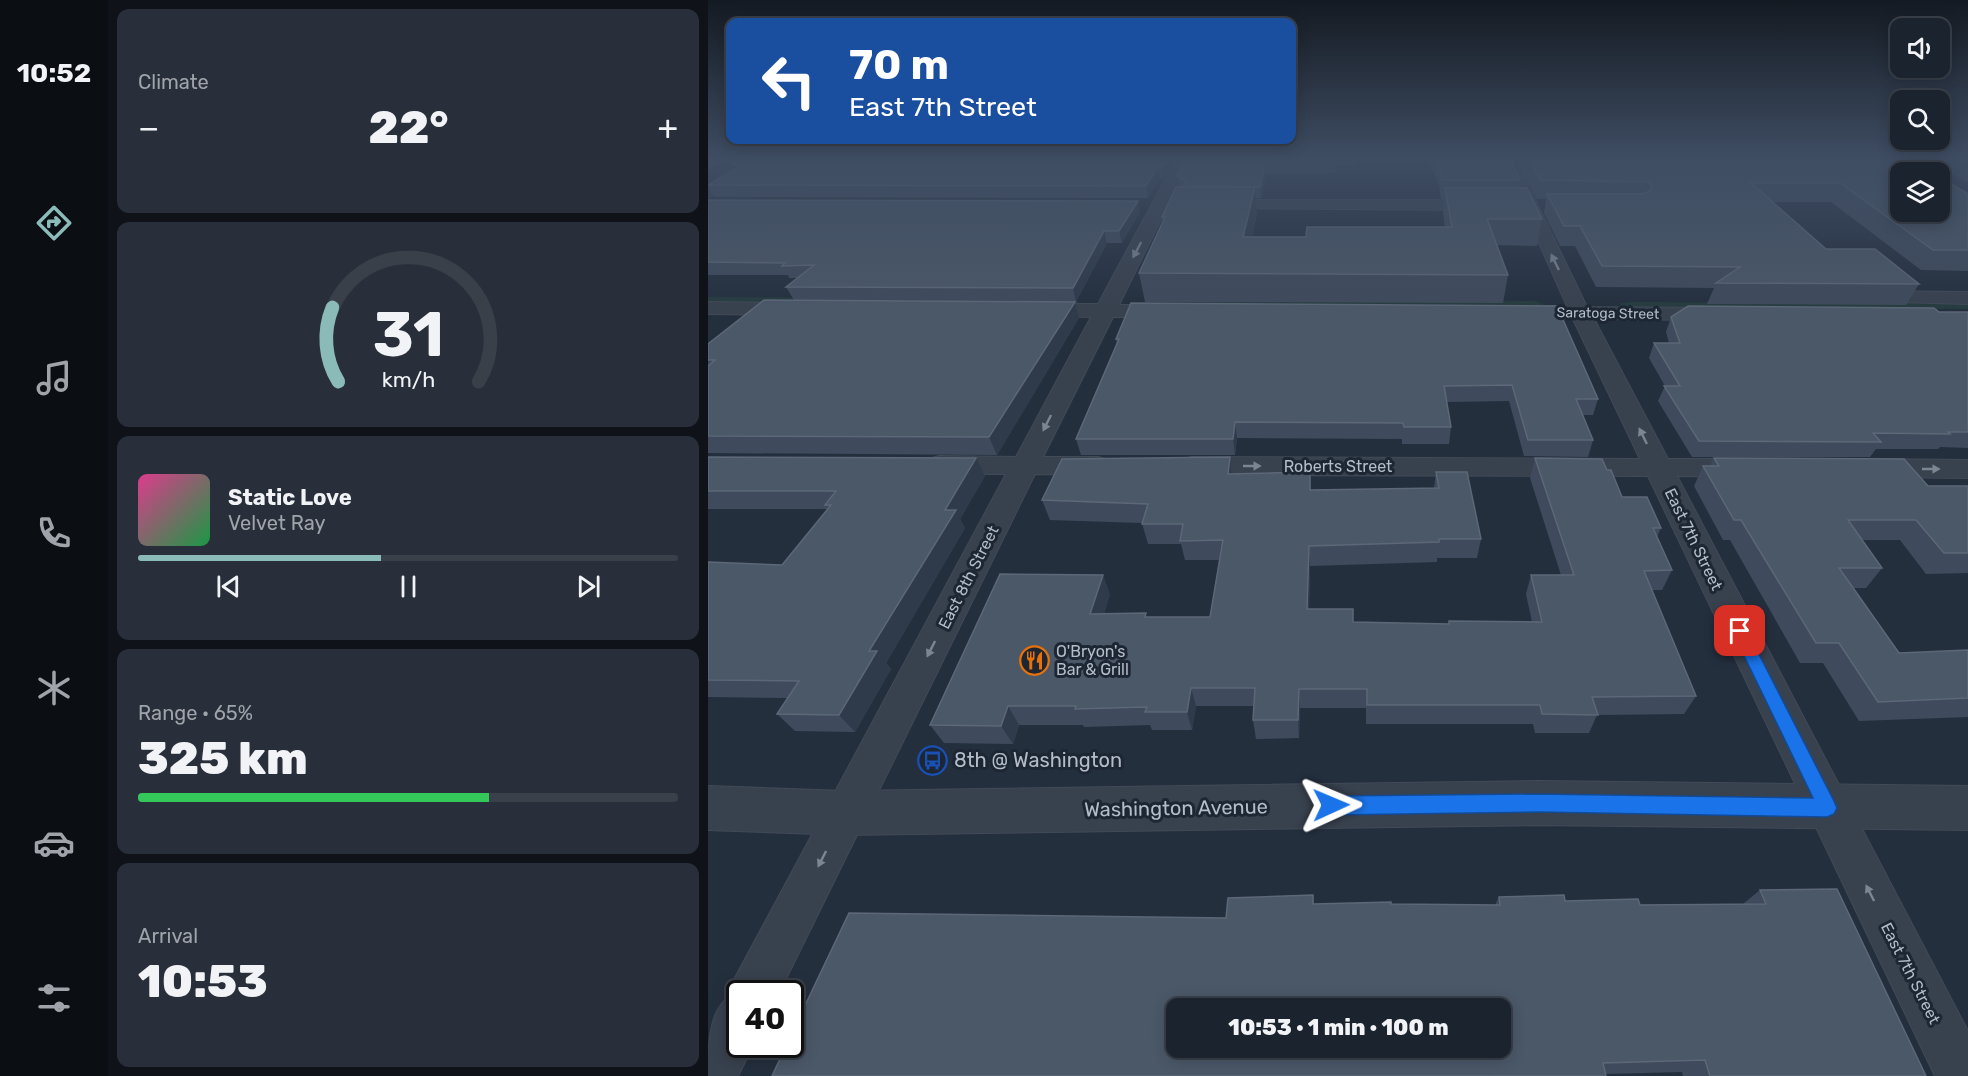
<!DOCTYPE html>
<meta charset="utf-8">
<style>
:root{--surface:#1b232e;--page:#282f3a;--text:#f1f3f6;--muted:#a0a4aa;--line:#39404a;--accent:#8bbbb9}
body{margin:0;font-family:Rubik,sans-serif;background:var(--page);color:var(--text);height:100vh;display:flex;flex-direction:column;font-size:22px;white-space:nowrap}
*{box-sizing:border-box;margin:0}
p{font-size:20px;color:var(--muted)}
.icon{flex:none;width:33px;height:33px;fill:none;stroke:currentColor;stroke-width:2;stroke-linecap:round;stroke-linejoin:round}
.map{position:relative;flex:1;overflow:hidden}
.sheet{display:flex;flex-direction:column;gap:9px;padding:9px;background:#0f1319;width:600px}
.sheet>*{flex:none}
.guide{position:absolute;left:18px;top:18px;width:570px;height:126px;border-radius:12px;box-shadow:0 3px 15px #0003,0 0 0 2px var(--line);background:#1a4fa0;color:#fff;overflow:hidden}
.tools{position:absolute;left:1182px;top:18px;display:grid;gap:12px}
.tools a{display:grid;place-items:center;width:60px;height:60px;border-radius:12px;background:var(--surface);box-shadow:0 3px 15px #0003,0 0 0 2px var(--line);font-size:30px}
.speed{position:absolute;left:18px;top:980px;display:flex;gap:12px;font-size:30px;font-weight:700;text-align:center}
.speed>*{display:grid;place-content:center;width:78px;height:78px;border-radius:50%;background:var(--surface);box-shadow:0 3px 15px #0003,0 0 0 2px var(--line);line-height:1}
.speed .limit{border:3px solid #111;border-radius:9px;background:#fff;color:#111}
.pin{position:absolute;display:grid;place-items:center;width:51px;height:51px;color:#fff;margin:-26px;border-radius:12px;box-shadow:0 3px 9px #0006}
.me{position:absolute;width:66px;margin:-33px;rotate:89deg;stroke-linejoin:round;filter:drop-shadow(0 0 4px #0008)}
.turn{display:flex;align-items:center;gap:21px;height:126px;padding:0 24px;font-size:27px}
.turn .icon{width:78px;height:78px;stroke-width:2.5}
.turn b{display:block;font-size:42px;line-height:51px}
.big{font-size:45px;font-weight:800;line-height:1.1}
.sheet .widget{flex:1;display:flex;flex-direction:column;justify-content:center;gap:9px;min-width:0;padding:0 21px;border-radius:12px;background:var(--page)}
.sheet .dial{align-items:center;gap:0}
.dial svg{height:156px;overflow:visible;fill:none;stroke:var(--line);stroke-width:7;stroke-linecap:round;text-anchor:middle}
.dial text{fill:var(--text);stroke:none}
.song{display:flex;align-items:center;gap:18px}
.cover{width:72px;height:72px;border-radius:9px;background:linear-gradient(135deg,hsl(330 70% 55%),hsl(140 70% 35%))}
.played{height:6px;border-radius:3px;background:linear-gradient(90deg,var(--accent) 45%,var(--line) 45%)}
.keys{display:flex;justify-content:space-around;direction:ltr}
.heat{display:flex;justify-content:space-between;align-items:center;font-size:33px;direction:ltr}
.charge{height:9px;border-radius:4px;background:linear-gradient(90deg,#34c759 65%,var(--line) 0)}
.trip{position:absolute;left:458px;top:998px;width:345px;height:60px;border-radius:12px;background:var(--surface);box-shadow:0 3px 15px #0003,0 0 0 2px var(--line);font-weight:800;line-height:60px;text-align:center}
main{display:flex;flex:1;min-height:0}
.tabs{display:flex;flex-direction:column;width:108px;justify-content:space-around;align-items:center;background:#0b0e12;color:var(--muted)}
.tabs .icon{width:42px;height:42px}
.tabs .on{color:var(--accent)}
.tabs b{font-size:27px;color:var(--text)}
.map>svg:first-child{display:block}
.green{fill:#263c3f}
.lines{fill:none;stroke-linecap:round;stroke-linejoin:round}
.minor-casing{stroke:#414a57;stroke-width:2}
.tertiary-casing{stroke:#414a57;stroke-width:2}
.primary-casing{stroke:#414a57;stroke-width:2}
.minor{fill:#38414e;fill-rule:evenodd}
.tertiary{fill:#38414e;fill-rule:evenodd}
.primary{fill:#56606e;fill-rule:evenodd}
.wall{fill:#3f4b5c}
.shaded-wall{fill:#2f3b4b}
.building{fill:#4b5868;stroke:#5c6777;stroke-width:1.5;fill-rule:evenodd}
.oneway{fill:#7c8592}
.route{fill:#1a73e8;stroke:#114b97;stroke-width:1.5}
.labels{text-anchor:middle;stroke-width:6;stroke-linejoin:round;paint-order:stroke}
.far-street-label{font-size:14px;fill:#b4bcc9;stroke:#1d2633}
.street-label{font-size:16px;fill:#b4bcc9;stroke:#1d2633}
.poi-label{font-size:16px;fill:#b4bcc9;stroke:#1d2633;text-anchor:start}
.near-poi-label{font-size:20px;fill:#b4bcc9;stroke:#1d2633;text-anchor:start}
.near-street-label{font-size:20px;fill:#b4bcc9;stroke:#1d2633}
</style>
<main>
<nav class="tabs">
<b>10:52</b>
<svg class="icon on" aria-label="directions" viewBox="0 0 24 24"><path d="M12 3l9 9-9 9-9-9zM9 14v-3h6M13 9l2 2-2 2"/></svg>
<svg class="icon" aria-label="music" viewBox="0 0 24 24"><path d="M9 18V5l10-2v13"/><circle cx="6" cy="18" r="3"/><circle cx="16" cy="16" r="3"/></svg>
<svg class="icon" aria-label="phone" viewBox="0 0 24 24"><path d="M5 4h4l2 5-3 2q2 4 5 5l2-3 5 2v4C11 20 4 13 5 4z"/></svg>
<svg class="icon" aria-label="climate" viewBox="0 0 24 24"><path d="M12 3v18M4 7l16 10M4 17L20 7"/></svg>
<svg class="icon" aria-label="car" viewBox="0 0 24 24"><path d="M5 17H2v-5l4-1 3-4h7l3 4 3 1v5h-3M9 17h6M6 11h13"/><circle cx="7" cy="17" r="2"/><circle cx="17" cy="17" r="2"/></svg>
<svg class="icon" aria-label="filters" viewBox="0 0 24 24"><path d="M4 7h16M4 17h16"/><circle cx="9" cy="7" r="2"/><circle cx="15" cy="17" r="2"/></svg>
</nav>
<section class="sheet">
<div class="widget"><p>Climate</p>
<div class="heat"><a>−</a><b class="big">22°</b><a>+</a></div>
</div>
<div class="widget dial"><svg viewBox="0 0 100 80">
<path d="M14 69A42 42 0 1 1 86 69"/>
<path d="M14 69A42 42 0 0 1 11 31" stroke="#8bbbb9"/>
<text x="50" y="56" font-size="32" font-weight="700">31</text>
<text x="50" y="72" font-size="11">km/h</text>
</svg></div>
<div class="widget">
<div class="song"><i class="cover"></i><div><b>Static Love</b><p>Velvet Ray</p></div></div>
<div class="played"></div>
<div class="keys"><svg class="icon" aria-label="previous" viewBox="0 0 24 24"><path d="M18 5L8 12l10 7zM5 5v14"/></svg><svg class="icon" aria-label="pause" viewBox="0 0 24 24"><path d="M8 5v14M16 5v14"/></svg><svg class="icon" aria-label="next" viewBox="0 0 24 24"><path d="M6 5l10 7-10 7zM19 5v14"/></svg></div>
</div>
<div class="widget"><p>Range · 65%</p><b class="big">325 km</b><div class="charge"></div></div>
<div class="widget"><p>Arrival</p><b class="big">10:53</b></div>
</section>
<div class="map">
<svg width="1260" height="1076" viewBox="0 0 1260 1076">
<rect width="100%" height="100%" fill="#242f3e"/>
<!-- green -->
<g class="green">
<path d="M0,297L361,299L372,302L362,305L0,303Z"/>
<path d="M658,300L818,301H828L836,305L445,303Z"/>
<path d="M922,302L1260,303V309L926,308L910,304Z"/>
</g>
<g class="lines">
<defs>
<g id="minor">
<path d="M45,160H63L0,198V187Z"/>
<path d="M468,160H482L411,305H462L469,307L472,311L469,315L462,317H405L335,457H390L400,460L403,466L400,472L390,475L327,474L71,993H32V1044H46L30,1076H0C0,1051 0,1009 22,997L20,993L28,976L298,474H231L221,471L218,465L221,459L231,456L308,457L383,317L327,316L320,314L317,310L320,306L327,304H390Z"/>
<path d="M794,160H808L879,307L1008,308L1015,310L1018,314L1015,318L1008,320L886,319L960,459H1035L1045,462L1049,468L1045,474L1035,477L969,476L1260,1031V1076H1227L940,476L483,475L473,472L470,466L473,460L483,457L932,459L865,319L813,318L806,316L803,312L806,308L813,306H859Z"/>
<path d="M509,200H776L784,205L776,210L503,208L501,205L503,202Z"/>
<path d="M1161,291L1260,292V304L1154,301L1151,297L1154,293Z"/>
<path d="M0,302L87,303L94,305L97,309L94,313L87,315L0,314Z"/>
<path d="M1164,459L1260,460V478L1164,477L1154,474L1150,468L1154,462Z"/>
</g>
<g id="tertiary">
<path d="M1223,160H1242L1260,170V182Z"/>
<path d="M830,781L1260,786V830L830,825L137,835L0,830V786L137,791Z"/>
</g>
<path id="primary" d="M0,160H53L46,165L0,168Z"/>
</defs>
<!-- minor casing -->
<use href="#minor" class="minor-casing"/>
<!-- tertiary casing -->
<use href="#tertiary" class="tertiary-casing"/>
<!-- primary casing -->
<use href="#primary" class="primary-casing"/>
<!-- minor -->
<use href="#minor" class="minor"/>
<!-- tertiary -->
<use href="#tertiary" class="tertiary"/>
<!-- primary -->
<use href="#primary" class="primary"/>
</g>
<!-- wall -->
<g class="wall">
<path d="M465,160L455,180L452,178L440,198L6,197L0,186Z"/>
<path d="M477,160H647V165H629L627,173H558L553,198H548L549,213L544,237H598L737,227L735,213L736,199H733L731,185L720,160H803L812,180L810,188L834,219L829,246L789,245L800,275L795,303L437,302L431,273L455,222L454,217L471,187L469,176Z"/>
<path d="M809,160H1202L1260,194V271L1213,270L1123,202H1064L1118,249L1211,284L1198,305L999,304L1006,288L888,287L867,246H852L836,213L838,199H829Z"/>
<path d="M1253,160H1260V164Z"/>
<path d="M0,200L432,212L414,243H399L368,302L86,300L78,287L89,278H81L80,275H0Z"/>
<path d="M367,302L371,318L289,455L0,453V344Z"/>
<path d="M423,303L890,399L885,415H874L885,440L880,457L816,456L801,401L738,402L743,427L741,444H694V439L529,438L527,455H373L368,439L409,345L408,339Z"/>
<path d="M1231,312H1260V448L1232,447L1230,449H1168L1162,457H984L950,401L957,386L941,358L946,343H961L958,332L963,317Z"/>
<path d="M0,457L277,476L252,519L257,528L178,663L183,669L147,732L87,731L69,714L80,698L0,697V562L74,565L120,509H0Z"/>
<path d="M522,457L524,474L602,472L603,490L726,488L728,472L773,539L769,558H729V562L602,566L601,609L645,622L741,624V621L824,622L818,594L823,575H853L822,478L827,458L899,470L914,497L953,528L949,537L964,570L954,590H944L988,696L976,714L889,715L881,733H827L825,724H658V708H592L591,738L548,739L545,720L546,706H488L484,730H444L442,725L376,727L375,725H311L305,744L236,743L222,725L402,594L396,614L439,617H502L511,560H477L473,544H440L434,523L342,520L334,500Z"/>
<path d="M1006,458L1220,486H1260V573L1218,574L1192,540H1154L1174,568L1158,588H1146L1191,653L1260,650V717L1151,721L1115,663H1092L1022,540H1015L986,486L995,466H1002Z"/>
<path d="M1052,890L1218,1076H975L974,1072L897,1074L518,918L605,895L606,904L787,905L791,897L932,905L1035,904Z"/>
</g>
<!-- shaded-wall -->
<g class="shaded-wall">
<path d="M16,160H22L26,169L0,184V169Z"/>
<path d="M458,160H465L455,180L453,169Z"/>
<path d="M558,162V173L553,198L552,187Z"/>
<path d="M450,167L452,178L440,198L438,186Z"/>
<path d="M547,187L549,213L538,264L535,237Z"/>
<path d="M430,201L432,212L414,243L411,231Z"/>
<path d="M396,231L399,243L368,302L365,288Z"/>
<path d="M367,302L371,318L289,455L281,437Z"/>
<path d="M527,422L529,438L527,455L525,439Z"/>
<path d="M522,457L524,477L520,474Z"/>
<path d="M268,458L277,476L252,519L257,528L178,663L183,669L147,732L131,715L161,651L237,510Z"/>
<path d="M601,546L602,566L600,628L599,609Z"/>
<path d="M395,575L402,594L390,633L382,614Z"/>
<path d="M483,688L488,706L484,730L479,712Z"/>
<path d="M591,689L592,708L591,738L590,720Z"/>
<path d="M300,706L311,725L305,744L293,726Z"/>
</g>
<!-- building -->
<g class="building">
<path d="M0,160H16L0,169Z"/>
<path d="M42,160H458L453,169L450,167L438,186L0,185Z"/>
<path d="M477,160H628L627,162H558L552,187L476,186L479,181L469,176Z"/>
<path d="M729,160H803L812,180H734L732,167Z"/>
<path d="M822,160H1202L1223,172H1192V212H1232V177L1260,194V250H1225L1132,183H1043L1118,249H1167L1211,284L1008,283L1032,267L894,266L872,226H856L839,194H934L942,191L944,186L940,182L833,180Z"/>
<path d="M468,187H547L535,237H598L599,227H744L737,188H819L834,219H779L800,275L431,273L457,217H454Z"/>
<path d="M0,200L430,201L411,231H396L365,288L78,287L106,265L74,266L77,263L0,262Z"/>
<path d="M56,300L367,302L281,437L0,436V366L7,360H0V344Z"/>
<path d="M423,303L849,306L890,399H868L885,440H820L804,385L736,386L743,427H696L695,423L527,422L525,439H368L411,339H408Z"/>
<path d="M980,306L1226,308L1231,312H1260V432H1240L1242,434L1165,433L1173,442L991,441L956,386H972L946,343H972L963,317Z"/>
<path d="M0,457L268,458L237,510H248L161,651H169L131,715L69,714L91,681L0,680V562L74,565L123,505H117L128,491H0Z"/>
<path d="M522,457L520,474L602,472V490L731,488L728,472H759L773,539H731V542L601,546L599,609H645V622L741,624V621L834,622L823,575H866L827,458L894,459L899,470H903L914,497H939L953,528H945L964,570L936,571L988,696L884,697L890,715L834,714L832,705H659V689H591L590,720H545L547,688H483L479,712H437L439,707L367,709L368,706H300L293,726L222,725L292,574L395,575L382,614L438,613L437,617H502L515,540L472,541L475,524H434L440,504L334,500L354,459Z"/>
<path d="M1006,458L1196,459L1220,486H1260V553H1236L1208,520H1140L1174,568H1131L1191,653L1260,650V698L1170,702L1131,643H1108L1033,520H1026L995,466H1011Z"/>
<path d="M1129,889L1218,1076H1002L997,1060L895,1063L898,1076H64L79,1044H82V1037L141,913L518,918L520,898L605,895V904L683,902V904L792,905L791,897L856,895L857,901L930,899L932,905L1058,904L1052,890ZM468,1008H792V1047H468Z"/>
</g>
<!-- one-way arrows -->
<defs><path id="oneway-solid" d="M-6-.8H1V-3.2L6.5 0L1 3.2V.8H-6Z" transform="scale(1.5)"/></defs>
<g class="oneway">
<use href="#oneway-solid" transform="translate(429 250) rotate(118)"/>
<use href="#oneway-solid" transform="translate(847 262) rotate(-116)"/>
<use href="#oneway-solid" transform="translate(339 423) rotate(117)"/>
<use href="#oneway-solid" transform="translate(935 436) rotate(-116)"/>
<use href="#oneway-solid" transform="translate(544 466)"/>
<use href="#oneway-solid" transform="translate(1223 469)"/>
<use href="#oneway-solid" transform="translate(223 649) rotate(117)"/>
<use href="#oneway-solid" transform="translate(114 859) rotate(117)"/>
<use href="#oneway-solid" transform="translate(1162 893) rotate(-117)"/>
</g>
<!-- sky -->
<linearGradient id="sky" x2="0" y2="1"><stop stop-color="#141a22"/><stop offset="0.51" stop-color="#3f4d63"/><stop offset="1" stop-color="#3f4d63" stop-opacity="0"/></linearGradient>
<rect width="1260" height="311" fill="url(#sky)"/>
<!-- route -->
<path class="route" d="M1032,625L1037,627L1126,801L1129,808L1126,814L1119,817L830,812L623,815L617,812L614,805L617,799L623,796L830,794L1105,798L1024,631L1026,627Z"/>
<!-- icons -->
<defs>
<symbol id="restaurant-ring" viewBox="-11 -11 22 22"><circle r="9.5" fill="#1d2633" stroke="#e8710a" stroke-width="1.5"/><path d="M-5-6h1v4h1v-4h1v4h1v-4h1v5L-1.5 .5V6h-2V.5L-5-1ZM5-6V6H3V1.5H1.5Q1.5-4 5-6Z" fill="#e8710a"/></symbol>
<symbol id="bus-ring" viewBox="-11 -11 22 22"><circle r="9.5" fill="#1d2633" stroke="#1a4fb4" stroke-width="1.5"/><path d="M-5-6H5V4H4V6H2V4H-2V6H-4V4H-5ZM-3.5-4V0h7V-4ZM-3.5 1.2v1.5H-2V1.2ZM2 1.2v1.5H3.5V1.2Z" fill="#1a4fb4"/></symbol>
</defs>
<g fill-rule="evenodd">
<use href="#restaurant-ring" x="310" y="644" width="33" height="33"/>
<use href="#bus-ring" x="208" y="744" width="33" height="33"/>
</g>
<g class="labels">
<!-- far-street labels -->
<g class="far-street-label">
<text transform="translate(900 313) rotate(1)" y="5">Saratoga Street</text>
</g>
<!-- street labels -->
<g class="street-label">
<text x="630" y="472">Roberts Street</text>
<text transform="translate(986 539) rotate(64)" y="6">East 7th Street</text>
<text transform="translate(260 577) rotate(-63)" y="6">East 8th Street</text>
<text transform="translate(1203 973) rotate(63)" y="6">East 7th Street</text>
</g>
<!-- poi labels -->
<g class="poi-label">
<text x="348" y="657">O'Bryon's<tspan x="348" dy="18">Bar &amp; Grill</tspan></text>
</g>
<!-- near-poi labels -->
<g class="near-poi-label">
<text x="246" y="767">8th @ Washington</text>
</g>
<!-- near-street labels -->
<g class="near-street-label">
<text transform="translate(468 808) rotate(-1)" y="7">Washington Avenue</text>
</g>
</g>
</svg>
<div class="tools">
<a><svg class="icon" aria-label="sound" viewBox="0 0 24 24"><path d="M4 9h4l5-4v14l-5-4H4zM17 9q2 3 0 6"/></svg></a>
<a><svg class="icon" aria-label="search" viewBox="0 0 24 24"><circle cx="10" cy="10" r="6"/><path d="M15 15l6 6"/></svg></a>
<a><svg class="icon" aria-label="layers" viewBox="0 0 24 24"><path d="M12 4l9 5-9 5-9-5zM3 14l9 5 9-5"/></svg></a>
</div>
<div class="speed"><div class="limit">40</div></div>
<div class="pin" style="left:1032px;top:631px;background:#d93025"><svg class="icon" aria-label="arrive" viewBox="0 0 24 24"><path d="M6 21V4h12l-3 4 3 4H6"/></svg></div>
<svg class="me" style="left:623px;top:805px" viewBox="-20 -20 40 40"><path d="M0-17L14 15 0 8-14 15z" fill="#1a73e8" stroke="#fff" stroke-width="4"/></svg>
<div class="trip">10:53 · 1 min · 100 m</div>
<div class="guide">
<div class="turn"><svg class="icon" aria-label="left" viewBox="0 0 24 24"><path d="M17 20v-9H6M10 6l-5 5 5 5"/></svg><div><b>70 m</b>East 7th Street</div></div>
</div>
</div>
</main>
